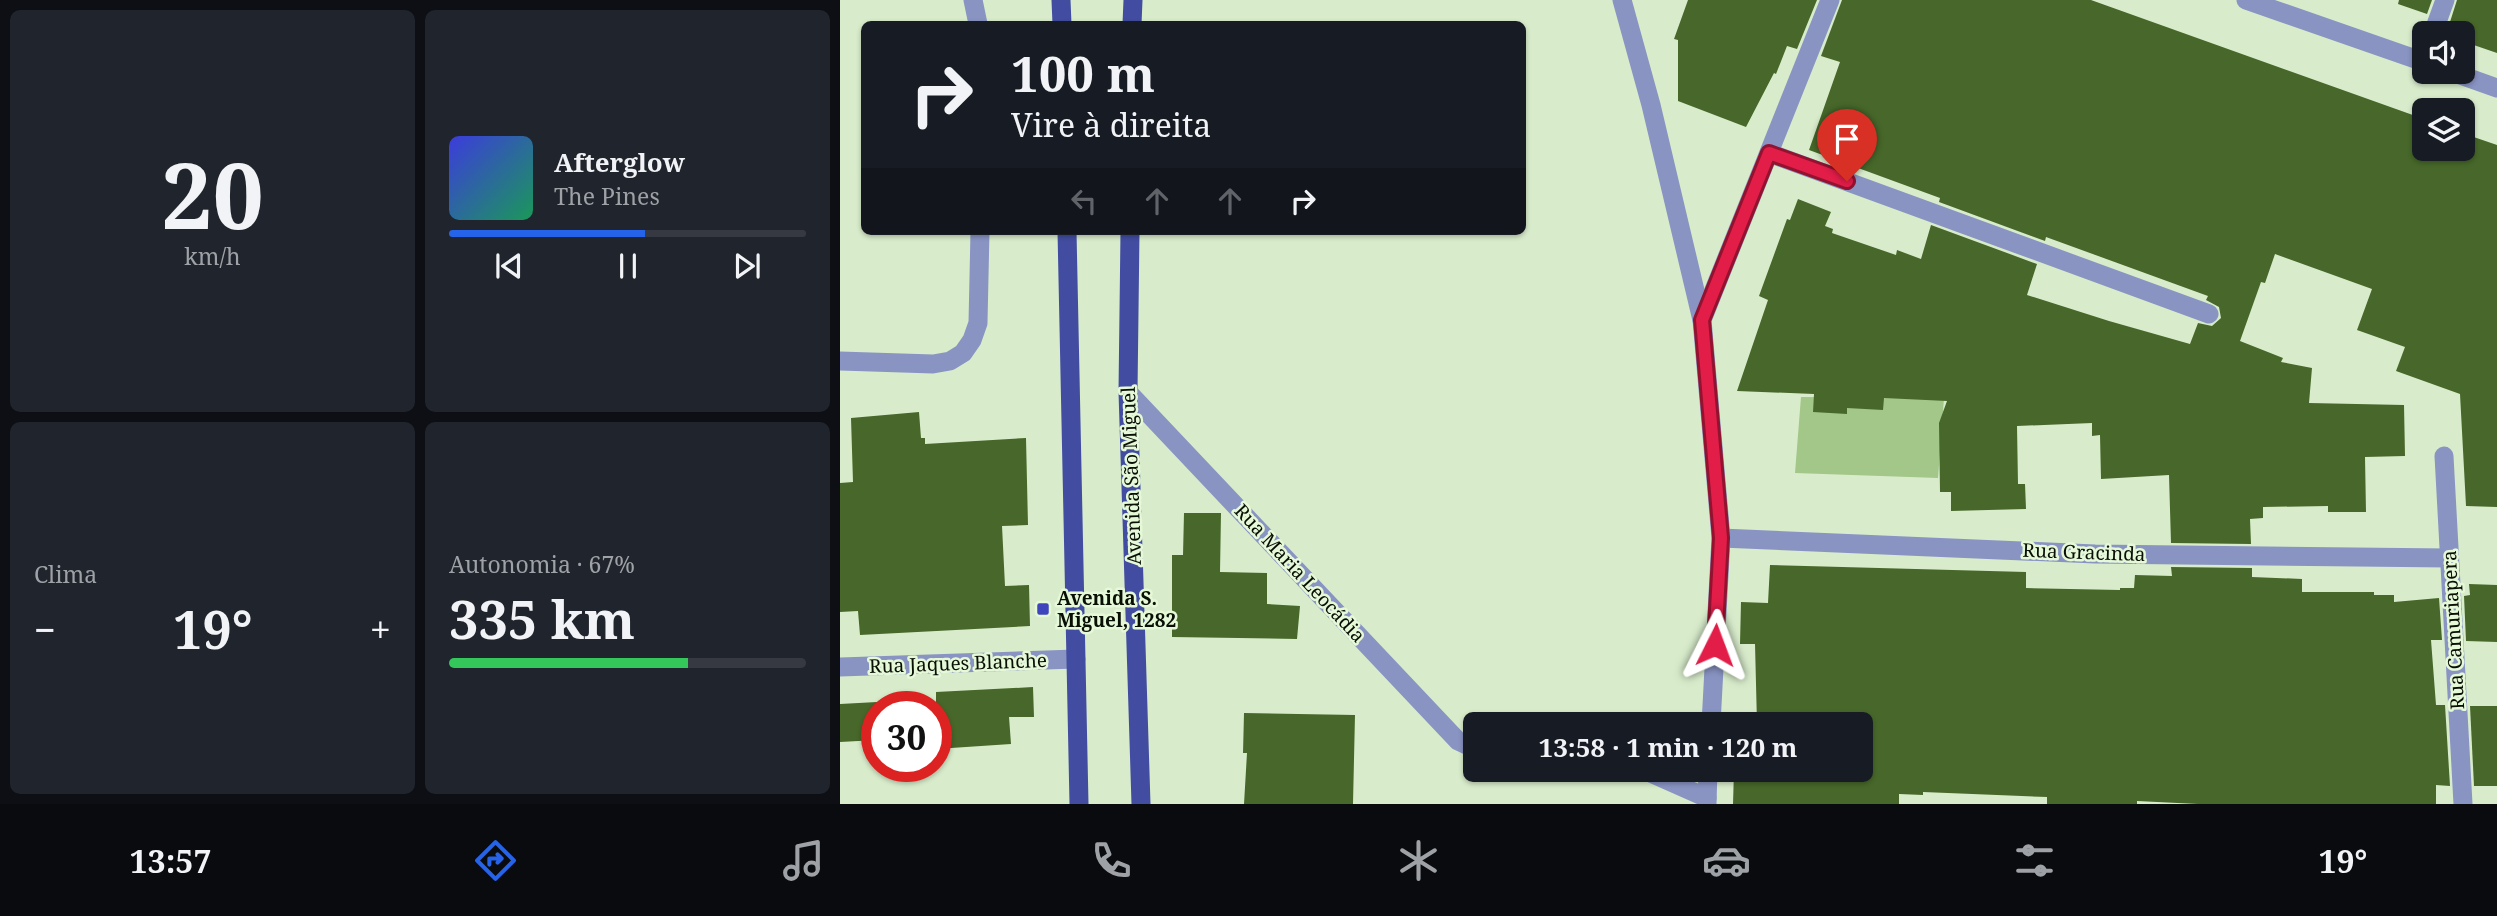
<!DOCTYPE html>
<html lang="pt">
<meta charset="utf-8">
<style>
:root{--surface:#171b24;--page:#20242c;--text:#f1f3f6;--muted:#9ea1a6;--line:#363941;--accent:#2563eb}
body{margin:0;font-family:"Noto Serif",serif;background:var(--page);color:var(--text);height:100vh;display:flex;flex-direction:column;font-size:26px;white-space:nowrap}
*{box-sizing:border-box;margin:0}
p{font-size:23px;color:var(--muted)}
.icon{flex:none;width:38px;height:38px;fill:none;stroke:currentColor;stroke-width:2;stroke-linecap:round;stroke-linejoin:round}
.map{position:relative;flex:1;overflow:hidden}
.panel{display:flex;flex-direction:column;gap:10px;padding:10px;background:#0d0f14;width:840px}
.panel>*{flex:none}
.top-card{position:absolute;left:21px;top:21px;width:665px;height:214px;border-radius:10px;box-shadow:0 2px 5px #0004;background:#171b24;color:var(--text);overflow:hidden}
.buttons{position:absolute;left:1572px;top:21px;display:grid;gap:14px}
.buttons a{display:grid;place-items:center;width:63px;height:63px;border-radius:10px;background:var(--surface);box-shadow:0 2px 5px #0004;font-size:35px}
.speed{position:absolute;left:21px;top:691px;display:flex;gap:14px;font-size:35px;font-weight:700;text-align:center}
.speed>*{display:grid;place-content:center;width:91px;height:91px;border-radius:50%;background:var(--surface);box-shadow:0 2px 5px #0004;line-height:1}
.speed .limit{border:10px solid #d22;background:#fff;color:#111}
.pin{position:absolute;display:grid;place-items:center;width:60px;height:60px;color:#fff;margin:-72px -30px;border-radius:50% 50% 50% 0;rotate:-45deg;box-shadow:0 0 7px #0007}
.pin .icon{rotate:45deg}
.me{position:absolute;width:77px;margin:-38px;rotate:3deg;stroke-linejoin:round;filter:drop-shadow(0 0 5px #0008)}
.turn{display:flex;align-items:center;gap:24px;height:147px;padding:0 35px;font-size:32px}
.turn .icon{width:91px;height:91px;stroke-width:2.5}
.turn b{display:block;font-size:49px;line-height:60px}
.lanes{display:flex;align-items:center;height:66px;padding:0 35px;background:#0003;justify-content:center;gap:35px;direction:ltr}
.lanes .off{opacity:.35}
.big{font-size:52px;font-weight:700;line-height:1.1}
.panel .widget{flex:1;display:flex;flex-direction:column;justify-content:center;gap:10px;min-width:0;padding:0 24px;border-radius:10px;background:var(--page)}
.panel .dial{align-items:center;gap:0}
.dial b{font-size:91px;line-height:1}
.song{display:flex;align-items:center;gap:21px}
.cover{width:84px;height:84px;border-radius:10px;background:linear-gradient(135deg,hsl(240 70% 55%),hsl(150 70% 35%))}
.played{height:7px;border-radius:4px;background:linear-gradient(90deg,var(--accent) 55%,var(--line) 55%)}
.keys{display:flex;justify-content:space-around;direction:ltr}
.heat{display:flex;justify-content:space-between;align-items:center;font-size:38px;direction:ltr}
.charge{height:10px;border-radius:5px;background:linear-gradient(90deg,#34c759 67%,var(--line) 0)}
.panel .tiles{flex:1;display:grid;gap:10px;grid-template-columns:repeat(2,1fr)}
.trip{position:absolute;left:623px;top:712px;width:410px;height:70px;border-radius:10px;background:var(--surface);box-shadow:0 2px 5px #0004;font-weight:700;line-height:70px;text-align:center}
.tabs{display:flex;height:112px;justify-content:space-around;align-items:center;background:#090b0e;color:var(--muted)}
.tabs .icon{width:49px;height:49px}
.tabs .selected{color:var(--accent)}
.tabs b{font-size:32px;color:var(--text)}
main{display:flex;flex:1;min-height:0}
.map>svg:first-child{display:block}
.green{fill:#a3c689}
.building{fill:#47682a}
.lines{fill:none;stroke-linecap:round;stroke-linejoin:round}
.service{stroke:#8994c3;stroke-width:19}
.minor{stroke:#8994c3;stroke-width:19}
.primary{stroke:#424da1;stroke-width:19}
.route-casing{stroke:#92132f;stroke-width:18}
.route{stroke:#e11d48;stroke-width:12}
.poi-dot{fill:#3f46bb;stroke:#e5f9d8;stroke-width:2.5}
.labels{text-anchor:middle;stroke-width:5;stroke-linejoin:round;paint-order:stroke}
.street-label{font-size:19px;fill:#090f05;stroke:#e5f9d8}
.poi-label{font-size:19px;font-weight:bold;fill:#090f05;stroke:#e5f9d8;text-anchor:start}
</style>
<main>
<section class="panel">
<div class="tiles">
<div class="widget dial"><b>20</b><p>km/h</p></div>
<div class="widget">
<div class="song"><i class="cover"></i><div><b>Afterglow</b><p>The Pines</p></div></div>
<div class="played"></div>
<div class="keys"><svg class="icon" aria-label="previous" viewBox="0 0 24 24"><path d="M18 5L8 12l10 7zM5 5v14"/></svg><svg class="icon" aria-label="pause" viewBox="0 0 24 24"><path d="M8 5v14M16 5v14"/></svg><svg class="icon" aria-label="next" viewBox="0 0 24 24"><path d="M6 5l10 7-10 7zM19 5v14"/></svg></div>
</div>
<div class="widget"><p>Clima</p>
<div class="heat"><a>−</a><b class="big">19°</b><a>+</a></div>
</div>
<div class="widget"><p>Autonomia · 67%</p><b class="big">335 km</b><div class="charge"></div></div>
</div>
</section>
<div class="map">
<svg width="1657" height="804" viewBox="0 0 1657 804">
<rect width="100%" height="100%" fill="#d8eccb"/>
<!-- green -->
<path class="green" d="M961,397L1104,398L1098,478L955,473Z"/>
<!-- building -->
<g class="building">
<path d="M848,0H977L957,49L947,46L936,74L934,73L906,127L838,101V40L834,39Z"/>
<path d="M1002,0H1251L1584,119V149H1622V133L1657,145V507L1626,506L1620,394L1556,371L1565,347L1517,330L1532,289L1435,254L1425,283L1421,282L1400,341L1443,358L1441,362L1472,368L1469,403L1564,405L1565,456L1525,457L1526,512H1488V506L1423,507V518L1410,519L1411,544L1331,543L1329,475L1261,479L1260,435L1252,436V423L1177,426L1178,484H1185L1186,509L1111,511V492H1100L1099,423L1107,401L1044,398L1043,410L1007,408V414L973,412L974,394L897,391L928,300L919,296L947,219L950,220L958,199L991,212L985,226L993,229L992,233L1056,255L1057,250L1081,259L1091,225L1197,264L1187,295L1269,321L1350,344L1358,323L1372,326L1381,318L1379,307L1366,300L1368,296L1206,237L1205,241L1099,202L1100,198L969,150L1000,62L981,56Z"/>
<path d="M1559,0H1592L1587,14L1558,4Z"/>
<path d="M1617,0H1657V53L1622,41V33H1615L1618,25L1610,22Z"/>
<path d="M79,412L81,438H85V444L186,438L188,525L162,526L165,586L189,585L190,626L20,635L18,611L0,612V483L13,482L11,418Z"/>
<path d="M344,513H381L380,572L427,573V604L460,606L457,639L332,637V555H343Z"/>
<path d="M930,565L1186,572V588L1280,590V588H1294L1295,575L1332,576L1331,567L1412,568V577L1462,579V592H1534V595H1554V602L1599,598L1602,640H1591L1596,705H1605L1610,786L1596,785V804H1358L1297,801V804H1207V797L1083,792V795L1059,794V804H893L894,770H1020V724H917L915,644H900L901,602L928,603Z"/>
<path d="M1629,584L1657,585V642L1626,641L1624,596L1630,595Z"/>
<path d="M193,687L194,717H169L171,744L96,749V692Z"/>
<path d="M37,702V740L0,742V704Z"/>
<path d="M1630,706H1657V786H1634Z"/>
<path d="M404,713L515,715L513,804H404L407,753H403Z"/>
</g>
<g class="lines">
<!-- service -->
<g class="service">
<path d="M133,0L138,24"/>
<path d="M929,153L1369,314"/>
<path d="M0,361L93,364L110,361L123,353L132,340L138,323L140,231"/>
</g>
<!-- minor -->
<g class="minor">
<path d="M782,0L811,105L862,320"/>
<path d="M1406,0L1584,62"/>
<path d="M1593,33L1605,0"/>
<path d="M1612,72L1657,88"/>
<path d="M288,392L618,741L635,749"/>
<path d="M1604,456L1623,804"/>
<path d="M881,538L1255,554L1608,558"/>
<path d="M0,667L236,659"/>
<path d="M871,724L881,538L862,320L990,0"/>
<path d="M804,770L867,798"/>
<path d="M867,804L868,770"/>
</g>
<!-- primary -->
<g class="primary">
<path d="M221,0L222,24"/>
<path d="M292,24L293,0"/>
<path d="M227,231L239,804"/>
<path d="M290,231L288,392L301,804"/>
</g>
</g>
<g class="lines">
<defs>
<path id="route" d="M875,645L881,538L862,320L929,153L1007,181"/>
</defs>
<!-- route casing -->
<use href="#route" class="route-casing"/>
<!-- route -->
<use href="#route" class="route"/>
</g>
<!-- markers -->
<rect class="poi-dot" x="196" y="602" width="14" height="14" rx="3.5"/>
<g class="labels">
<!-- street labels -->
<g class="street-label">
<text transform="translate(291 476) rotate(-92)" y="7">Avenida São Miguel</text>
<text transform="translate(1244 552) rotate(2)" y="7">Rua Gracinda</text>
<text transform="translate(460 573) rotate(47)" y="7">Rua Maria Leocádia</text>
<text transform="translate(1613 630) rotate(-93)" y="7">Rua Camuriapera</text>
<text transform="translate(118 663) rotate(-2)" y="7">Rua Jaques Blanche</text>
</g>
<!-- poi labels -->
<g class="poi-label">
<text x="217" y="605">Avenida S.<tspan x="217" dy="22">Miguel, 1282</tspan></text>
</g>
</g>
</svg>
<div class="buttons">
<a><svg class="icon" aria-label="sound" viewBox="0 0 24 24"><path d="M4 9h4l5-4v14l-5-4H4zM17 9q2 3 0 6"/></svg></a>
<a><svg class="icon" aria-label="layers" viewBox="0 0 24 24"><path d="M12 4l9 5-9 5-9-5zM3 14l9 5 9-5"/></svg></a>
</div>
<div class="speed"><div class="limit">30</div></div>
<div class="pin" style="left:1007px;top:181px;background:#d93025"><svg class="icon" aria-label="arrive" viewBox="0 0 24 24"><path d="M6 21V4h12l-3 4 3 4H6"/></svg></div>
<svg class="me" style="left:875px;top:645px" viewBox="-20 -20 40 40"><path d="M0-17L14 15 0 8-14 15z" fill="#e11d48" stroke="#fff" stroke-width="4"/></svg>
<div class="trip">13:58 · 1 min · 120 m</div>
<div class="top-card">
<div class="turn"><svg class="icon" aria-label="right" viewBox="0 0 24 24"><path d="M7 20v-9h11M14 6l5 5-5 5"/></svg><div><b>100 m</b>Vire à direita</div></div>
<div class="lanes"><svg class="icon off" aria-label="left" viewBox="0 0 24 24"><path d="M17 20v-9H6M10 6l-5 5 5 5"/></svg><svg class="icon off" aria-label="ahead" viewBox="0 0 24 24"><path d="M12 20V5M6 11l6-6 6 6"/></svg><svg class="icon off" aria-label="ahead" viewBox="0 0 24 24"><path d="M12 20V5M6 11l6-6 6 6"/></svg><svg class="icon" aria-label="right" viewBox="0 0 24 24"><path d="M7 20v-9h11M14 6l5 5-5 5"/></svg></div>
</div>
</div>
</main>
<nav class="tabs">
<b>13:57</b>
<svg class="icon selected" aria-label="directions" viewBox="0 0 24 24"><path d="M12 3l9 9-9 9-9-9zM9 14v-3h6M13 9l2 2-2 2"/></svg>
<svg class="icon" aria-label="music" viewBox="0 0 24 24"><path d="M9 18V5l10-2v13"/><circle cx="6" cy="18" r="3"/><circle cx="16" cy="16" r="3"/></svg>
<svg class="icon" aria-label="phone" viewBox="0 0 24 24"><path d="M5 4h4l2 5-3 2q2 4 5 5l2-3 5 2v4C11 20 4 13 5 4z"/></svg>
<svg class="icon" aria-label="climate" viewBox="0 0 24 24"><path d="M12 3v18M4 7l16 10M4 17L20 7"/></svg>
<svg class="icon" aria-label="car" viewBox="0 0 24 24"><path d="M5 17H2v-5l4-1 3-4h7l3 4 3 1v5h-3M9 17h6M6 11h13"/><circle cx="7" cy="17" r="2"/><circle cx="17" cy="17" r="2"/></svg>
<svg class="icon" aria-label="filters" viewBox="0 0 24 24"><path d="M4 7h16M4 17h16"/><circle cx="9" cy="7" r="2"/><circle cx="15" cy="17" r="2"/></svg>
<b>19°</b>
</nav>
